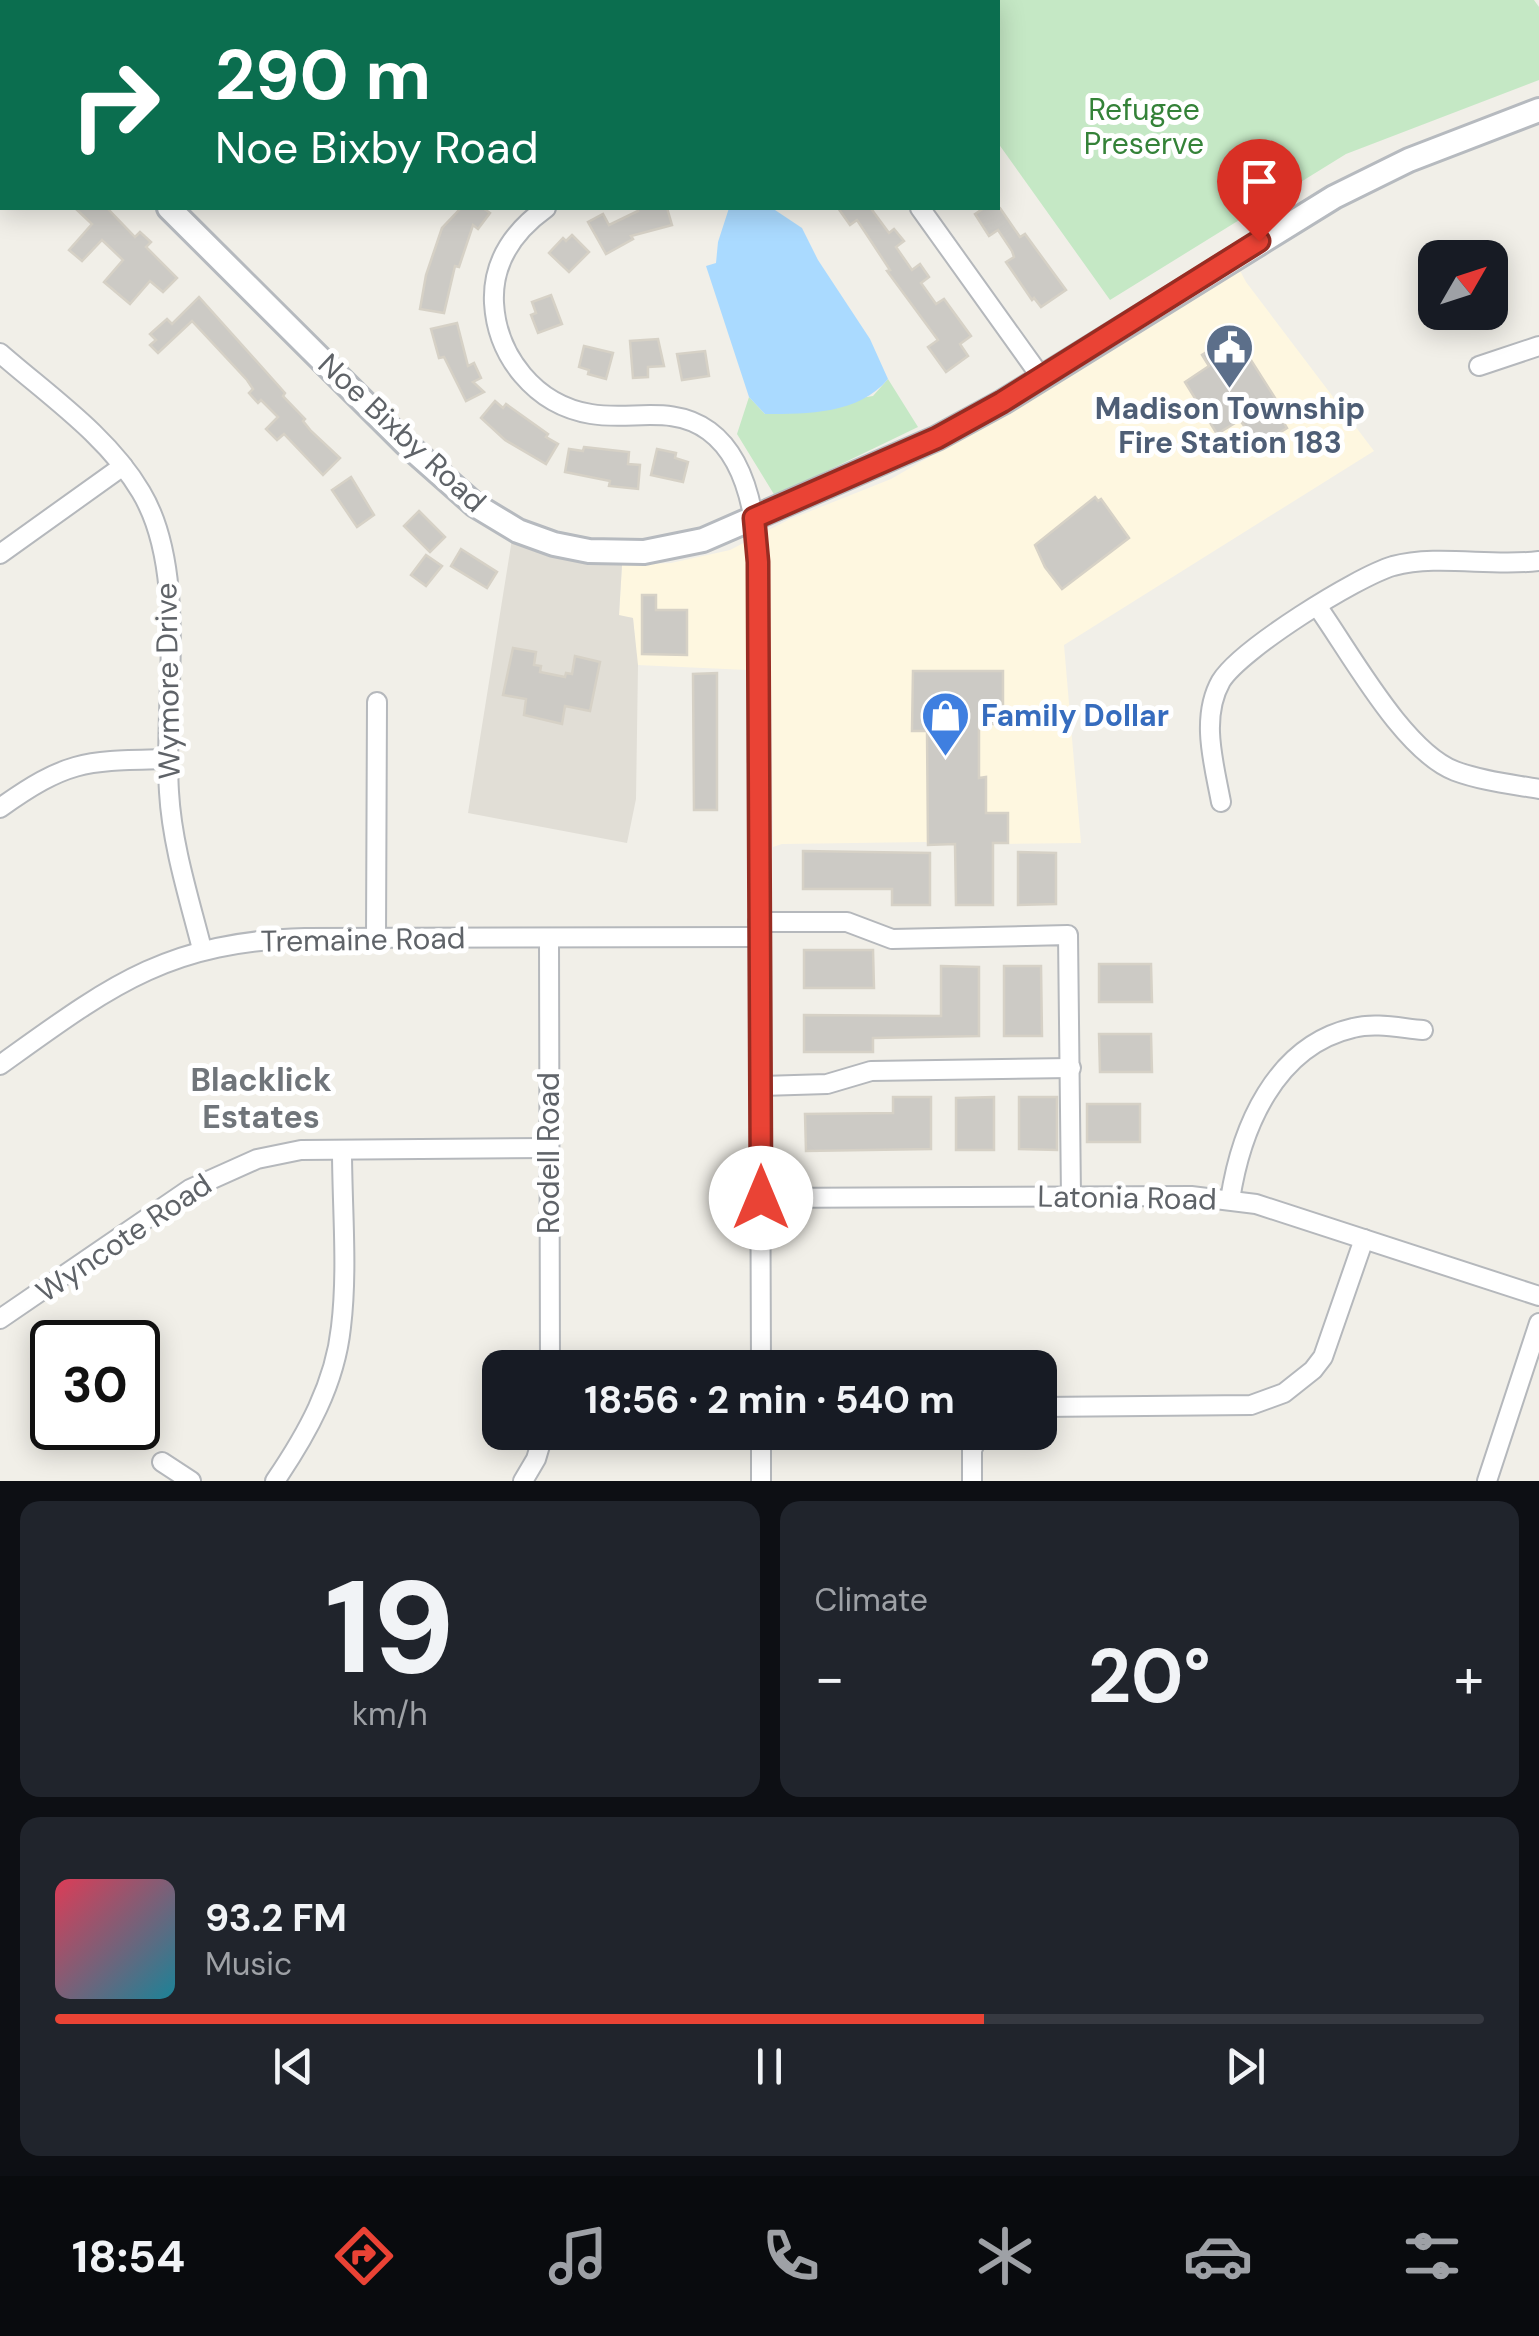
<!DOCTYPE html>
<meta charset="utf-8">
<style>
:root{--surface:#171b24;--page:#20242c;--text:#f1f3f6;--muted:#9ea1a6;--line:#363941;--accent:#ea4335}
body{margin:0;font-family:"DM Sans",sans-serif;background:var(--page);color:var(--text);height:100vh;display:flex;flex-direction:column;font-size:38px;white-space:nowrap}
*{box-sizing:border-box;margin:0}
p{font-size:32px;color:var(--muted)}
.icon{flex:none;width:55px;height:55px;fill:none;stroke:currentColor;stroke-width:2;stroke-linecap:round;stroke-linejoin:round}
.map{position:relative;height:1481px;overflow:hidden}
.side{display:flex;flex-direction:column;gap:20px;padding:20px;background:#0d0f14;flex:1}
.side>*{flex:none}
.hud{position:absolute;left:0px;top:0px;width:1000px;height:210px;box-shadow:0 5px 25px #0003;background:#0b6e4f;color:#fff;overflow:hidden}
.needle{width:65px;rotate:51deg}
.buttons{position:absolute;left:1418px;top:240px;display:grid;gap:20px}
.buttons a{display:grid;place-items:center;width:90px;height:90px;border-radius:20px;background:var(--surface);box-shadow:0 5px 25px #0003;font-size:50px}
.speed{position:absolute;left:30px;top:1320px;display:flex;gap:20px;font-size:50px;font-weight:700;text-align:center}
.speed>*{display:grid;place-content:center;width:130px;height:130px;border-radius:50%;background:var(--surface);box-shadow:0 5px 25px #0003;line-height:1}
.speed .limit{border:5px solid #111;border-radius:15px;background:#fff;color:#111}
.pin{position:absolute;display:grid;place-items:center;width:85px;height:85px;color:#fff;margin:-102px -42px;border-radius:50% 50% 50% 0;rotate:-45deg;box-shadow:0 0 10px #0007}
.pin .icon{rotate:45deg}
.me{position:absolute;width:110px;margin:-55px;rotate:0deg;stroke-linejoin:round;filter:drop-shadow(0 0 8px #0008)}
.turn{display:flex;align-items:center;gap:35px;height:210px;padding:0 50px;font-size:45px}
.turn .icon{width:130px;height:130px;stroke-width:2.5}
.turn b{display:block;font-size:70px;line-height:85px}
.big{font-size:75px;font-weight:700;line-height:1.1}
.side .widget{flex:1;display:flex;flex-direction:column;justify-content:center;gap:15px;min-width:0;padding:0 35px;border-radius:20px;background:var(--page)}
.side .dial{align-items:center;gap:0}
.dial b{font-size:130px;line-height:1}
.song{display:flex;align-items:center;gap:30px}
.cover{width:120px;height:120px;border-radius:15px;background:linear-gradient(135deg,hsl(350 70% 55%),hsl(190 70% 35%))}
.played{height:10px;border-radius:5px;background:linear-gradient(90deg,var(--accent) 65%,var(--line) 65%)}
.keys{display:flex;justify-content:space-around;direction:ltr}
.heat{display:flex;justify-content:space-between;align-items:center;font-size:55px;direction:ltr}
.side .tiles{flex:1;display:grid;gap:20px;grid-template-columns:1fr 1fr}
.widget:last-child{grid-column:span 2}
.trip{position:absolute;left:482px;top:1350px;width:575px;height:100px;border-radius:20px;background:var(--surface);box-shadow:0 5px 25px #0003;font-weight:700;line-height:100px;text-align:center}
.dock{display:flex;height:160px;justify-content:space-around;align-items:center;background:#090b0e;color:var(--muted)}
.dock .icon{width:70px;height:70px}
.dock .current{color:var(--accent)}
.dock b{font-size:45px;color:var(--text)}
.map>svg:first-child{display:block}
.commercial{fill:#fef7e0}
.education{fill:#e1ded6}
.green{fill:#c5e8c5}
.water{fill:#aadaff}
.building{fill:#cccac5;stroke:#d6d1c6;stroke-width:2.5}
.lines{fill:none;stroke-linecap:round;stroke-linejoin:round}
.street-casing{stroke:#b5b8bc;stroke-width:22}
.secondary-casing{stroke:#b6babf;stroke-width:28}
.street{stroke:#fff;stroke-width:18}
.secondary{stroke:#fff;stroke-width:22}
.route-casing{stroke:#982c22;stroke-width:25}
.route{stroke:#ea4335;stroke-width:18}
.labels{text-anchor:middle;stroke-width:10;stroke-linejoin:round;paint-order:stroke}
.park-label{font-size:30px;fill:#348238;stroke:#fff}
.service-label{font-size:30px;font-weight:bold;fill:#4e5e75;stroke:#fff}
.street-label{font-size:30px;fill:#5f6368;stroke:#fff}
.shop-label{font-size:30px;font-weight:bold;fill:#366cbe;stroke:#fff;text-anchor:start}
.neighbourhood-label{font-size:32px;font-weight:bold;fill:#70757a;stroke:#fff}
</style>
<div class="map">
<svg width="1539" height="1481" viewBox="0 0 1539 1481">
<rect width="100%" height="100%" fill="#f1efe8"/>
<!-- commercial -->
<path class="commercial" d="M1237,265L1246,282L1374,451L1064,645L1081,843L928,845L926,842L782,844L773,847L771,671L637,665L633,618L619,616L622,565L671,563L730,550L788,520L891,479L964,437Z"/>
<!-- education -->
<path class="education" d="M512,539L622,565L619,615L633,618L638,665L636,799L627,843L468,813Z"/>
<!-- green -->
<g class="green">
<path d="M0,0H224L2,2V44Z"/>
<path d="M895,0H1534L1539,7V80L1346,154L1110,300L998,143V2Z"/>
<path d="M888,379L918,427L775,496L737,434L749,397L765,414L873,396Z"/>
</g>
<!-- water -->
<path class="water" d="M729,208H772L802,228L818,260L870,339L888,379C859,414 808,414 765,414L749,397L706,266L716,263L718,242Z"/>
<!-- building -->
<g class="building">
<path d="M75,208H107L135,237L140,232L151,242L146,247L177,278L163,292L150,281L130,304L104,282L123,260L102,240L82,261L69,250L92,224Z"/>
<path d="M461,208H483L490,213L478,229L473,225L459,267L455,266L444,313L420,309L426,275L442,228Z"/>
<path d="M637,208H667L672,225L631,236L633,239L606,254L588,222L603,214L609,225L638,211Z"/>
<path d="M838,208H876L872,210L889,233L894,229L904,241L896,247L912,270L920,264L929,277L921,283L936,304L944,299L971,336L960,344L968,356L946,372L928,347L938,340L887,271L890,270L857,220L850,225Z"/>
<path d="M984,208H1000L1020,237L1025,234L1066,290L1041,307L1034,298L1032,300L1006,262L1014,257L1012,251L998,230L989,236L975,214Z"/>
<path d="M572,235L589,252L569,272L549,253L563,238L566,241Z"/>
<path d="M551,295L562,324L538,333L531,315L536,313L532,302Z"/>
<path d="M199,297L285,393L283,396L305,419L303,421L311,431L340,458L323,475L284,434L277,440L266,429L278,417L261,400L258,403L249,393L253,389L247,380L192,321L158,353L150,345L156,340L150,334L167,319L172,324Z"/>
<path d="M457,323L468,366L474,363L481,378L473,382L484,392L466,401L444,357L439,358L431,329Z"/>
<path d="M1232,336L1240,348L1242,346L1275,398L1271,401L1287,428L1258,446L1240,420L1217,434L1185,382L1209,366L1202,355Z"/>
<path d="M658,339L664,366L648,367V377L633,378L630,341Z"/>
<path d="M584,346L613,353L606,379L588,374L589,370L579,367Z"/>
<path d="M705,351L709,376L682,380L677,354Z"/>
<path d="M495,401L503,408L506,404L548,434L546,437L558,444L546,464L505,440L481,418Z"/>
<path d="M584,447L629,452L628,464L640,465L638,489L609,486L610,481L565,472L569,449L583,451Z"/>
<path d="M657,449L676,453L675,458L688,462L683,482L651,475Z"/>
<path d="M351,477L374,515L357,527L332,490Z"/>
<path d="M1095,497L1098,501L1101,499L1129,538L1062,589L1045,567L1035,545Z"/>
<path d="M419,511L445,537L430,552L404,526Z"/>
<path d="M461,549L497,572L487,588L451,566Z"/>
<path d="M426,555L442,566L426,586L411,575Z"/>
<path d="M642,595H656V610H687V655L642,654Z"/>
<path d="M513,648L536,652L534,665L541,666L540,672L565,677L566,673L572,674L575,656L600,662L590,711L565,706L562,724L524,715L526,699L503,695Z"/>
<path d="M913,671H1003V724H979V778L986,777V813H1008V843H993V905H956L955,844L928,845L927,731H912Z"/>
<path d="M717,673V810H694L693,674Z"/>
<path d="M803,851L930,853V905H892V889H803Z"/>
<path d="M1018,852L1056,853V904L1018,905Z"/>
<path d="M804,950H873L874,988H804Z"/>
<path d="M1099,964H1151L1152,1002H1099Z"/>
<path d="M941,966L979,967V1036L873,1038V1052H804V1015L941,1016Z"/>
<path d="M1004,966H1041L1042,1036H1004Z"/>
<path d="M1099,1034H1151L1152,1072H1100Z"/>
<path d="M893,1097H931V1149L806,1151L805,1114L893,1113Z"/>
<path d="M994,1097V1150H956V1098Z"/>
<path d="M1019,1097H1057V1150L1019,1149Z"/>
<rect x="1087" y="1104" width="53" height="38"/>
</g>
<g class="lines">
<defs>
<g id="street">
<path d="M546,208C514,231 492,262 494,303C497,356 535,405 591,414C631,421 673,404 709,431C747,459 756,518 758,562L761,1368"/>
<path d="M920,208L1041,377"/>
<path d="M0,353C48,395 108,436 141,492C189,572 163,701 169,792C172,845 189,898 202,949"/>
<path d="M1479,366L1539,346"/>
<path d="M0,554L123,466"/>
<path d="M1317,606C1350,652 1403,751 1455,771C1482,781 1511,784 1539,789"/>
<path d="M1221,802C1214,764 1200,718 1221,681C1241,649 1356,577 1393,566C1438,554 1491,567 1539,561"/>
<path d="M0,808C69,759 86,761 168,759"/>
<path d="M758,922H847L892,939L1068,935L1071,1197"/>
<path d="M376,938L377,702"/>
<path d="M549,938L550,1368"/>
<path d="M0,1065C109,987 165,942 305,938L758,937"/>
<path d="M760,1086L827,1084L871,1071L1071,1068"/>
<path d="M761,1198L1191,1196L1256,1204L1539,1296"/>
<path d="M1230,1200C1241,1128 1275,1046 1353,1028C1375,1022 1400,1028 1423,1030"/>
<path d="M0,1319L190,1189L257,1159L301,1150L549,1148"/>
<path d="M1040,1407L1251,1405L1284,1393L1313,1370L1323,1357L1364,1239"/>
<path d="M761,1432V1481"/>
<path d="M162,1462L191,1481"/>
<path d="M275,1481C307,1434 335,1384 341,1327C348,1269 342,1208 342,1150"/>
<path d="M523,1481L536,1459L544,1432"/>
<path d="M972,1481V1450L980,1432"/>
<path d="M1487,1481L1539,1323"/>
</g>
<g id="secondary">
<path d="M0,52L2,54"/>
<path d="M169,208L406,444L475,505L518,531L554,544L589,551L644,552L703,540L937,438L1003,402L1334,197L1409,160L1539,110"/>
</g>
</defs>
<!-- street casing -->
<use href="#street" class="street-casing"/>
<!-- secondary casing -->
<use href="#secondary" class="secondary-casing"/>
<!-- street -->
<use href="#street" class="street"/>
<!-- secondary -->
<use href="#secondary" class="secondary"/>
</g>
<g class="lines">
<defs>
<path id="route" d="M761,1198L758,562L754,518L937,438L1002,402L1259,241"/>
</defs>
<!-- route casing -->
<use href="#route" class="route-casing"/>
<!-- route -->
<use href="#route" class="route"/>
</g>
<!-- icons -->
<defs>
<symbol id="civic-pin" viewBox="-11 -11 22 30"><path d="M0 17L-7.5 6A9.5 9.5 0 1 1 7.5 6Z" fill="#5c6f8a" stroke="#fff"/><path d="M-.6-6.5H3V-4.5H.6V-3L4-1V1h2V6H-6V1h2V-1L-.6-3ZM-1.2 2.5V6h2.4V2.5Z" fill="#fff"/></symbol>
<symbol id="shop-pin" viewBox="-11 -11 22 30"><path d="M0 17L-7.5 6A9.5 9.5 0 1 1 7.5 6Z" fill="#3f7fe0" stroke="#fff"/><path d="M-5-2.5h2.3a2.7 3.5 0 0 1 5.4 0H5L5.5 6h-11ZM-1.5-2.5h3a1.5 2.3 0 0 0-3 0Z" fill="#fff"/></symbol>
</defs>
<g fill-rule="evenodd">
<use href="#civic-pin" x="1202" y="320" width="55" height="75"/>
<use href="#shop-pin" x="918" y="688" width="55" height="75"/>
</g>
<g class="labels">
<!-- park labels -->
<g class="park-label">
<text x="1144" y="120">Refugee<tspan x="1144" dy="34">Preserve</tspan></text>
</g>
<!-- service labels -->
<g class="service-label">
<text x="1230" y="419">Madison Township<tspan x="1230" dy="34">Fire Station 183</tspan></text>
</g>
<!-- street labels -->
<g class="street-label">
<text transform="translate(402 433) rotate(43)" y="10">Noe Bixby Road</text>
<text transform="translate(168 681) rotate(-91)" y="10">Wymore Drive</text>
<text transform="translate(363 940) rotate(-1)" y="10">Tremaine Road</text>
<text transform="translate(549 1153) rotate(-90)" y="10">Rodell Road</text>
<text transform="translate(1127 1198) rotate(1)" y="10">Latonia Road</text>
<text transform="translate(124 1238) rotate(-34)" y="10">Wyncote Road</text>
</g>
<!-- shop labels -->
<g class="shop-label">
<text x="981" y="726">Family Dollar</text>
</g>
<!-- neighbourhood labels -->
<g class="neighbourhood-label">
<text x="261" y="1091">Blacklick<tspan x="261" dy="37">Estates</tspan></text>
</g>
</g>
</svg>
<div class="buttons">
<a><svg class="needle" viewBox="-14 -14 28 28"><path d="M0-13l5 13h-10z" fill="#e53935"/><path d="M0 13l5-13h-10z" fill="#9ea1a6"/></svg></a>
</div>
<div class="speed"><div class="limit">30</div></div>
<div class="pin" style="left:1259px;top:241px;background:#d93025"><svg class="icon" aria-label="arrive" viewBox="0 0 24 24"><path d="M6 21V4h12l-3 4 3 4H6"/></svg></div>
<svg class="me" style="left:761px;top:1198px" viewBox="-20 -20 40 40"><circle r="19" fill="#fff"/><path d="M0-13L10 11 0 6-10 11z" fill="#ea4335"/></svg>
<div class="trip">18:56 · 2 min · 540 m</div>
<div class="hud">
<div class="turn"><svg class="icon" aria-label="right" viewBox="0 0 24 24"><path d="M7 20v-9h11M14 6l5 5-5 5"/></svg><div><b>290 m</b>Noe Bixby Road</div></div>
</div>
</div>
<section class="side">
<div class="tiles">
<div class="widget dial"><b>19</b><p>km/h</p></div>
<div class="widget"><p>Climate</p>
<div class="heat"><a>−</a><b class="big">20°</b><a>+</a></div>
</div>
<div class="widget">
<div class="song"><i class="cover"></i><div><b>93.2 FM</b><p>Music</p></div></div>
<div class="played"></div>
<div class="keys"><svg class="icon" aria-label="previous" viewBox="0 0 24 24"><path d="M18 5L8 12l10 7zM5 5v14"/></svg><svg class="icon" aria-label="pause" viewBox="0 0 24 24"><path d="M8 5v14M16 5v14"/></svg><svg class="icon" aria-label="next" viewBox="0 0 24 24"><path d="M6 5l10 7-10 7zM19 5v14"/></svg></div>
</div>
</div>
</section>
<nav class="dock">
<b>18:54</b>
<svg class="icon current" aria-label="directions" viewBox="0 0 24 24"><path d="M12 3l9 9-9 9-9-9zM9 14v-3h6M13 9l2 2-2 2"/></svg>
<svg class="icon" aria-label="music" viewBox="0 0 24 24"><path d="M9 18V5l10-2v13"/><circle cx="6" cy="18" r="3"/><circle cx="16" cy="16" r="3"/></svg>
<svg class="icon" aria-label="phone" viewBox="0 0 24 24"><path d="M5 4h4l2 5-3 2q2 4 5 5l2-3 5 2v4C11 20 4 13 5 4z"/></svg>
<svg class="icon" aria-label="climate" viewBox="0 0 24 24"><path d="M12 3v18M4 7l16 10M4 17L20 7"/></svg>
<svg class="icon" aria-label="car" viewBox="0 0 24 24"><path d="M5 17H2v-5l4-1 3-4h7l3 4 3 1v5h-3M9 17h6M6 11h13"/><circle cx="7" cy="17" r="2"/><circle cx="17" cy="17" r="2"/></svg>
<svg class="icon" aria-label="filters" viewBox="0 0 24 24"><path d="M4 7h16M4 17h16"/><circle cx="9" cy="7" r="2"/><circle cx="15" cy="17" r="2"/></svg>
</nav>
